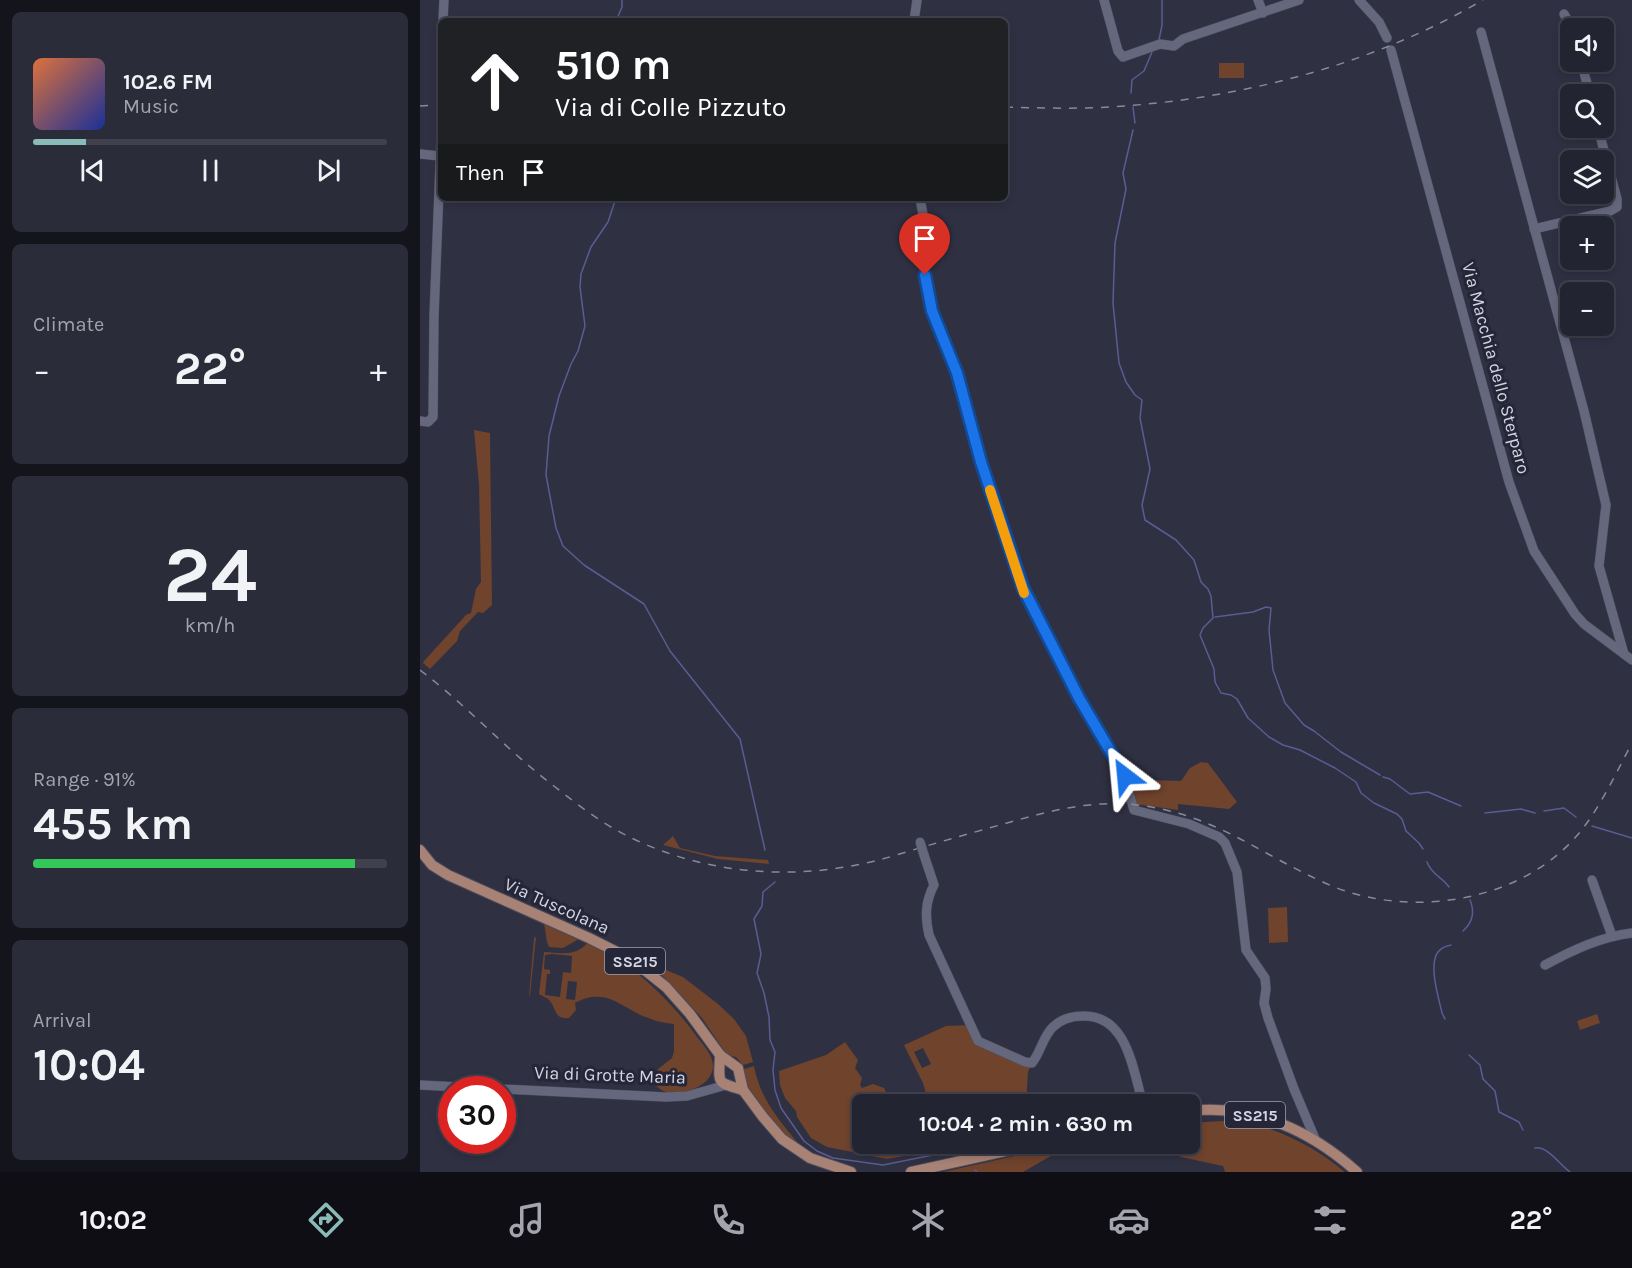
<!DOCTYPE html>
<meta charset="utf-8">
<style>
:root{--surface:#232432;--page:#2b2c3a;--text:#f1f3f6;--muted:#a3a4ac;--line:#40414d;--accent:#8bbbb9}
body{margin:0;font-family:Karla,sans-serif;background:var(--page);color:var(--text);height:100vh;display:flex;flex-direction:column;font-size:22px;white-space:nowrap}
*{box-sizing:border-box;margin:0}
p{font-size:20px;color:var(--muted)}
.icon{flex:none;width:33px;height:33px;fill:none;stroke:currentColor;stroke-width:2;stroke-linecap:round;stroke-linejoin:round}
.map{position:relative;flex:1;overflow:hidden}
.panel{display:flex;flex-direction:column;gap:12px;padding:12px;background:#13141c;width:420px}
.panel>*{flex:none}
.top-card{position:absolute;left:18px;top:18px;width:570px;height:183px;border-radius:9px;box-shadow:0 3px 9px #0003,0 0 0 2px var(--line);background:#202124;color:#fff;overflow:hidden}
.fabs{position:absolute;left:1140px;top:18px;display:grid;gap:12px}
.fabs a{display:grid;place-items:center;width:54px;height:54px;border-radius:9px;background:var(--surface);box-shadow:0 3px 9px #0003,0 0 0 2px var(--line);font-size:30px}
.speed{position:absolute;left:18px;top:1076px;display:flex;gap:12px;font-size:30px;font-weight:700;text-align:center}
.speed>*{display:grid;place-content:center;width:78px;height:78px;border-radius:50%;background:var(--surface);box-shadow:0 3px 9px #0003,0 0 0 2px var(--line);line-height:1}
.speed .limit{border:9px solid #d22;background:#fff;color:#111}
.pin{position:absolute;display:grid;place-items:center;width:51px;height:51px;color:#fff;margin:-62px -26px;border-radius:50% 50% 50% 0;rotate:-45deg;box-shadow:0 0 6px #0007}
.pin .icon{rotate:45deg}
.me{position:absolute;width:66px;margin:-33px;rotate:331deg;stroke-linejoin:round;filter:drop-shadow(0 0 4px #0008)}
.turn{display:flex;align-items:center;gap:21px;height:126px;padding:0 18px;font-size:27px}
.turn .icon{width:78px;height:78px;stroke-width:2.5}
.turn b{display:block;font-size:42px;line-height:51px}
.then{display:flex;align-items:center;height:57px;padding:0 18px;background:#0003;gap:12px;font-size:22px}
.big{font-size:45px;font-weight:700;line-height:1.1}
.panel .tile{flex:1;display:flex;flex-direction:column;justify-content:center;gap:9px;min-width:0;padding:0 21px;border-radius:9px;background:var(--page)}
.panel .dial{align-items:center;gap:0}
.dial b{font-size:78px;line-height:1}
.song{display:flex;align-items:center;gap:18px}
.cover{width:72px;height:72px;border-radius:9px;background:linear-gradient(135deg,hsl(20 70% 55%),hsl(230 70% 35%))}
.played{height:6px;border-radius:3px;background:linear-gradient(90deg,var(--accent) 15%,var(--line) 15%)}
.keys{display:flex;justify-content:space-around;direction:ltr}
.heat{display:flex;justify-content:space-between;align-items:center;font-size:33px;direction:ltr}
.charge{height:9px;border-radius:4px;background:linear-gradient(90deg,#34c759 91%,var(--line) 0)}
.trip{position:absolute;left:432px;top:1094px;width:348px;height:60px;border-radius:9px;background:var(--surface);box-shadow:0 3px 9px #0003,0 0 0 2px var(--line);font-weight:700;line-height:60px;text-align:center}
.tab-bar{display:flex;height:96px;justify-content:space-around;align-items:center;background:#0e0e14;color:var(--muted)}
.tab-bar .icon{width:42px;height:42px}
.tab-bar .active{color:var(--accent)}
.tab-bar b{font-size:27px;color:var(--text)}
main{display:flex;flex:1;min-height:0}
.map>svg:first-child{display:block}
.green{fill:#6f432c;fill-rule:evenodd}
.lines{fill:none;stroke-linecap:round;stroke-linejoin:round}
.stream{stroke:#5a5c93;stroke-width:1.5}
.minor-casing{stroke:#4c4d5d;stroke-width:10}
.major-casing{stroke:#4c4d5d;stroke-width:12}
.minor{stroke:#65677c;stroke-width:9}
.major{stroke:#a98276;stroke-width:10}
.rail{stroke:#898a98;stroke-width:1.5;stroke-dasharray:8 8;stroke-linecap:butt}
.minor-bridge-casing{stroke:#4c4d5d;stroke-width:10;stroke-linecap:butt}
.minor-bridge{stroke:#65677c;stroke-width:9}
.route-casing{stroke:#114b97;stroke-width:15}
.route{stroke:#1a73e8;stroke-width:10}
.slow{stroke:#f59e0b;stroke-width:10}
.labels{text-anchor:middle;stroke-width:6;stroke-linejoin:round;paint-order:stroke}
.shield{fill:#252638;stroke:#a0a0ae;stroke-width:1.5}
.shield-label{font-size:16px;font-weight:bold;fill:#d4d5e1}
.street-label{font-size:18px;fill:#d4d5e1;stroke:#252638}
</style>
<main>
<section class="panel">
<div class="tile">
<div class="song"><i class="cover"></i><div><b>102.6 FM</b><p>Music</p></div></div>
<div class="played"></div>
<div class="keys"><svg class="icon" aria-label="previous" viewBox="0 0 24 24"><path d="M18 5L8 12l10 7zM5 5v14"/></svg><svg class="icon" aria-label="pause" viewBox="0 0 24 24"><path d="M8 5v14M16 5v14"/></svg><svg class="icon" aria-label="next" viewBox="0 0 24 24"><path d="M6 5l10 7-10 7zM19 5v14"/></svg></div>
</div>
<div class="tile"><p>Climate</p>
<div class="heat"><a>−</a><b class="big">22°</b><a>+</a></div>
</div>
<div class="tile dial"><b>24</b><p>km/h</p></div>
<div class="tile"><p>Range · 91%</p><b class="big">455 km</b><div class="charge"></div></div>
<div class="tile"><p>Arrival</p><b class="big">10:04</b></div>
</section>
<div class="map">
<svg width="1212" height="1172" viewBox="0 0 1212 1172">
<rect width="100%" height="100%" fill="#2f3042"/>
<!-- green -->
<g class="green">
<rect x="799" y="63" width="25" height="15"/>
<path d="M1193,305L1196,309L1192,336L1189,337L1187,335L1184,322V308Z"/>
<path d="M54,430L70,433L72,605L63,613L58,612L40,631L37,641L10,669L3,663L4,661L46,615L51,613L56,589L61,582L59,485Z"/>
<path d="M781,762L788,763L817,802L809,809L758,804V810L715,804L706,774L731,780L761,781L770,768Z"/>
<path d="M253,836L260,848L295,856L348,860L349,864L298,859L243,845Z"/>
<path d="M867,907L868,942L849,943L848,908Z"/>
<path d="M124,923L159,938V939L143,948L129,947L127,942Z"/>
<path d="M116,937L110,995L109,996L114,938Z"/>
<path d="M168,942C213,964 249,998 278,1038C284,1046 293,1055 293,1066C293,1090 247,1102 236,1085L238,1069L252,1058L254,1051V1024C246,1023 238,1022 231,1019C203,1010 187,985 155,1003L156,1010L149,1018C133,1020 137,1007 128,999C125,997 122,996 119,994L124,952C140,953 157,957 168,942ZM132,954L152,956L151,973L143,972L140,997L125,995L127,974H130V970L124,969L125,955ZM148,981L157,982L155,1000L146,999Z"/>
<path d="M242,966L246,968V970L263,977L298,1004L314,1019L326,1036L333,1062L323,1065L316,1057L307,1055L282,1018L239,972Z"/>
<path d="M1177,1014L1180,1023L1160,1030L1157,1021Z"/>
<path d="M551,1025L558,1041L612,1063L608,1072L606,1104H509L503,1083L484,1045L526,1026ZM503,1048L511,1064L502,1068L494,1052Z"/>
<path d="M425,1042L438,1060L435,1068L442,1078L440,1085L442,1088L453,1084L464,1088L472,1104H442V1143H599L548,1154L534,1147L467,1159L407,1147L391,1138L377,1117L376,1111L365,1098L360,1085L359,1071L406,1055Z"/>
<path d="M334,1066C340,1098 358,1119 378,1143C361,1140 332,1092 321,1077L324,1069Z"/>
<path d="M817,1120C858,1128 894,1146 925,1172H805L803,1166L761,1157L739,1143H770V1123Z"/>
<path d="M661,1143H712L678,1149L656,1150L650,1156L649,1151L653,1145Z"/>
<path d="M626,1149L636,1153L603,1172H523Z"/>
</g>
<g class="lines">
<!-- stream -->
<g class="stream">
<path d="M196,21L202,7V0"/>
<path d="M739,40L742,25V0"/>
<path d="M711,93L712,80L724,71L732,52"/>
<path d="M713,107L715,123"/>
<path d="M713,130L703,173L706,189L695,243L693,303L699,363L706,382L715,395L722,400L720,418L730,469L722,505L725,520L756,540L774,560L781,582L788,589L791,596L793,618L783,628L780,635L794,669L795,682L801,693L811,695L817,699L828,718L849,737L863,745L880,750L915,768L936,782L941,793L954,803L977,814L982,819L986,831L999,843L1003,849"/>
<path d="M196,198L188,222L171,247L161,274L160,287L165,326L158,351L151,364L139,396L129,436L126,475L136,528L143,546L164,565L224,604L250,651L320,739L345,850"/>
<path d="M795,617L833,612L846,607L851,608L849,630L853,670L865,703L884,725L894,731L921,752L960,775"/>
<path d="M963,777L970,779L990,794L1008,792L1041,806"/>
<path d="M1124,811L1144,808L1156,817"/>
<path d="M1065,813L1101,809L1115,813"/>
<path d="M1172,826L1212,838"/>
<path d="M1007,862C1011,874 1022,877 1029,887"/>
<path d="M355,882L343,892L342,906L334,919L341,954L337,973L344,993L349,1017L350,1040L355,1052L353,1070L355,1090L361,1108L384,1141L397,1151L413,1158L463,1165L513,1155L536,1154"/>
<path d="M1043,931C1053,922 1055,912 1050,900"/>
<path d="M1025,1019L1022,1013C1019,999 1008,965 1018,952C1021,948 1026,946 1031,945"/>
<path d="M1049,1055L1060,1065L1063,1079L1075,1091L1079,1112L1099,1122L1103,1130"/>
<path d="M1115,1148C1128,1146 1140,1165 1150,1172"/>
<path d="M555,1170L557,1172"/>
</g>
<defs>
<g id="minor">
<path d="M684,0L698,51L703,57L740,44L754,46L763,39L879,0"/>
<path d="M838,0L843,13"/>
<path d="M939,0L959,22L967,38"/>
<path d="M1144,14L1152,28"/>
<path d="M23,21L24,0"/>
<path d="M494,21L497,0"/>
<path d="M1061,32L1164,411L1186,505L1179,566L1204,654"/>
<path d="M971,50L1089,482L1114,551L1155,614L1164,624L1212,660"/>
<path d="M1161,62L1170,94"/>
<path d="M0,154L20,156"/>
<path d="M500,198L505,226L504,262L507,293L516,322L537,373L561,462L601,585L661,702L702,769L714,810L769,824L799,837L805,843L817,872L826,950L845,978L846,989L844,1003L848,1018L874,1089L896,1141"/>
<path d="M1114,229L1190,211L1197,207V199L1178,128"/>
<path d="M0,421L8,422L13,417L14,316L21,140"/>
<path d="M504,855L514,885C505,902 505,917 509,935L558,1041L605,1062L612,1063C621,1052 623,1036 633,1027C641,1019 653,1016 663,1016C708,1015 713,1071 723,1104"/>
<path d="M1172,880L1192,936"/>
<path d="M1125,965C1153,950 1180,937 1212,933"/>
<path d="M0,1085L246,1097L267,1096L306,1085"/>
</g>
<g id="major">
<path d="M0,850L12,865L28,875L169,938L211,959L246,987L270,1014L300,1055L318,1068L323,1090L343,1117L362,1139L390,1158L431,1172"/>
<path d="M300,1055C299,1084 295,1082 323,1090"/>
<path d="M770,1111C833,1104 890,1130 937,1172"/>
<path d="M491,1172L622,1143"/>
</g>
</defs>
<!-- minor casing -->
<use href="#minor" class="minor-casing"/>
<!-- major casing -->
<use href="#major" class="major-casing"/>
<!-- minor -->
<use href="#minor" class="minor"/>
<!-- major -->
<use href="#major" class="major"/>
<!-- rail -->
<g class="rail">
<path d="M0,106L21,105"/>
<path d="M585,107C620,108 655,109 690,107C820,99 950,66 1063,0"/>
<path d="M0,670C46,705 85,748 130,783C152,800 174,818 198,831C282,877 383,883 473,856C509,845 544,835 580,825C622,813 664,801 708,804C793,811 839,855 912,886C992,919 1103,902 1160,832C1181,806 1196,773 1212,743"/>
</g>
<defs>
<path id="minor-bridge" d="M500,842L504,855"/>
</defs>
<!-- minor-bridge casing -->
<use href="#minor-bridge" class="minor-bridge-casing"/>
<!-- minor-bridge -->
<use href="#minor-bridge" class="minor-bridge"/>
</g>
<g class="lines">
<defs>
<path id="route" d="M505,275L512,311L537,373L561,462L603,588L659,698L705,776"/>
</defs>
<!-- route casing -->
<use href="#route" class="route-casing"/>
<!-- route -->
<use href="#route" class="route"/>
<!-- slow -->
<path class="slow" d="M570,490L604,593"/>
</g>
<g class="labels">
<!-- shield labels -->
<g class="shield">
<rect x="185" y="948" width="60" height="26" rx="4.5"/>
<rect x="805" y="1102" width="60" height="26" rx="4.5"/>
</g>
<g class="shield-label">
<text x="215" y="967">SS215</text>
<text x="835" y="1121">SS215</text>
</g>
<!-- street labels -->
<g class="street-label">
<text transform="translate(1076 368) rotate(75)" y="6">Via Macchia dello Sterparo</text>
<text transform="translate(137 906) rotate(24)" y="6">Via Tuscolana</text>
<text transform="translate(190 1075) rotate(2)" y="6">Via di Grotte Maria</text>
</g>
</g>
</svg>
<div class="fabs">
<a><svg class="icon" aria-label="sound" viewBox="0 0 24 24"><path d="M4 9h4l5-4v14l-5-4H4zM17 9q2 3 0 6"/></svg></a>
<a><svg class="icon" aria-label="search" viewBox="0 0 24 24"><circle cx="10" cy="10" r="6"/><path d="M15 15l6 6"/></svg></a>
<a><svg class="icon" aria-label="layers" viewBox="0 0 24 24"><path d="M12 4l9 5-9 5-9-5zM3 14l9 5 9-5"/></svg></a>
<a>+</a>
<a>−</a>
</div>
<div class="speed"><div class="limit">30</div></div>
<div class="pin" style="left:505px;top:275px;background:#d93025"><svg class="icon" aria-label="arrive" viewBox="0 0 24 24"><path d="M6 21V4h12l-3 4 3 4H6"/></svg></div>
<svg class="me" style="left:705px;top:776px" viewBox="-20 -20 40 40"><path d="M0-17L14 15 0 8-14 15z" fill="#1a73e8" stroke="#fff" stroke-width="4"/></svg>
<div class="trip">10:04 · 2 min · 630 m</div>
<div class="top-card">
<div class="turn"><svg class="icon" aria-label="ahead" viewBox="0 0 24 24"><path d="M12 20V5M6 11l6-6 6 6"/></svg><div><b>510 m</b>Via di Colle Pizzuto</div></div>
<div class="then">Then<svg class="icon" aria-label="arrive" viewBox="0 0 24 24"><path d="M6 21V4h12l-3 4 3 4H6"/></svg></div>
</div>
</div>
</main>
<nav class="tab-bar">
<b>10:02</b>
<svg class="icon active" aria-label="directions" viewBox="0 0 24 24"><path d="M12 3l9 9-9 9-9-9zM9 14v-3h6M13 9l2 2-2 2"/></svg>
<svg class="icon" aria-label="music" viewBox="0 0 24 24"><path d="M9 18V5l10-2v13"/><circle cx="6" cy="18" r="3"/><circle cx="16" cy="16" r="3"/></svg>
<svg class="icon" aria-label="phone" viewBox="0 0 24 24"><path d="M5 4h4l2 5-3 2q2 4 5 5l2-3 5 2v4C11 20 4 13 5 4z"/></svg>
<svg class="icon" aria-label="climate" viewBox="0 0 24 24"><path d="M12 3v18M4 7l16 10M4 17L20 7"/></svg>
<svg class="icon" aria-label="car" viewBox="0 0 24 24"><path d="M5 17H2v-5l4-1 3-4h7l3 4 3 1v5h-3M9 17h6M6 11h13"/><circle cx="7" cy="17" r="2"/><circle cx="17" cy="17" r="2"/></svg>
<svg class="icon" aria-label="filters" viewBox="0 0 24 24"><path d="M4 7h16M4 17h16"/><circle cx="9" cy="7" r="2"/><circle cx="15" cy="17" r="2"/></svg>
<b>22°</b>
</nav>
